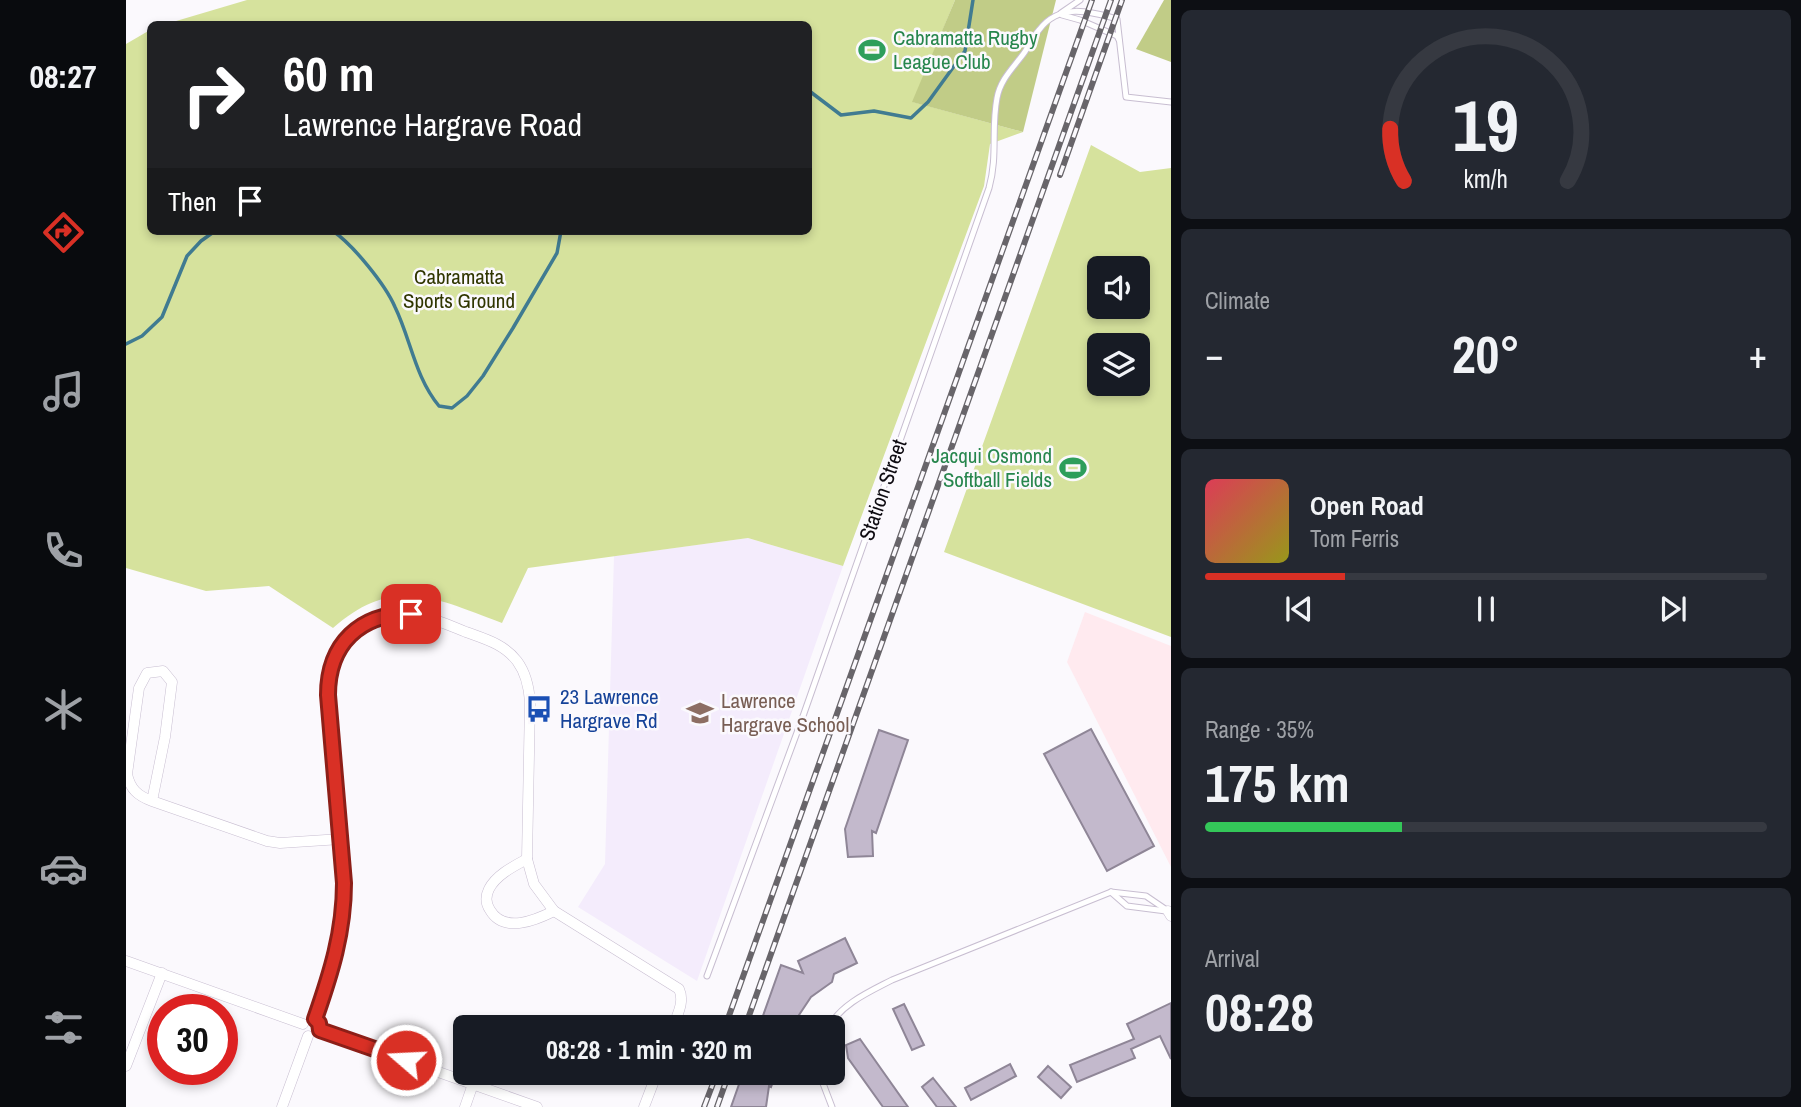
<!DOCTYPE html>
<meta charset="utf-8">
<style>
:root{--surface:#171b24;--page:#242831;--text:#f1f3f6;--muted:#9ea1a6;--line:#363941;--accent:#d93025}
body{margin:0;font-family:"Archivo Narrow",sans-serif;background:var(--page);color:var(--text);height:100vh;display:flex;flex-direction:column;font-size:26px;white-space:nowrap}
*{box-sizing:border-box;margin:0}
p{font-size:23px;color:var(--muted)}
.icon{flex:none;width:38px;height:38px;fill:none;stroke:currentColor;stroke-width:2;stroke-linecap:round;stroke-linejoin:round}
.map{position:relative;flex:1;overflow:hidden}
.sheet{display:flex;flex-direction:column;gap:10px;padding:10px;background:#0d0f14;width:630px}
.sheet>*{flex:none}
.hud{position:absolute;left:21px;top:21px;width:665px;height:214px;border-radius:10px;box-shadow:0 4px 10px #0003;background:#202124;color:#fff;overflow:hidden}
.tools{position:absolute;left:961px;top:256px;display:grid;gap:14px}
.tools a{display:grid;place-items:center;width:63px;height:63px;border-radius:10px;background:var(--surface);box-shadow:0 4px 10px #0003;font-size:35px}
.speed{position:absolute;left:21px;top:994px;display:flex;gap:14px;font-size:35px;font-weight:700;text-align:center}
.speed>*{display:grid;place-content:center;width:91px;height:91px;border-radius:50%;background:var(--surface);box-shadow:0 4px 10px #0003;line-height:1}
.speed .limit{border:10px solid #d22;background:#fff;color:#111}
.pin{position:absolute;display:grid;place-items:center;width:60px;height:60px;color:#fff;margin:-30px;border-radius:14px;box-shadow:0 4px 10px #0006}
.me{position:absolute;width:77px;margin:-38px;rotate:289deg;stroke-linejoin:round;filter:drop-shadow(0 0 5px #0008)}
.turn{display:flex;align-items:center;gap:24px;height:147px;padding:0 21px;font-size:32px}
.turn .icon{width:91px;height:91px;stroke-width:2.5}
.turn b{display:block;font-size:49px;line-height:60px}
.then{display:flex;align-items:center;height:66px;padding:0 21px;background:#0003;gap:14px;font-size:26px}
.big{font-size:52px;font-weight:700;line-height:1.1}
.sheet .widget{flex:1;display:flex;flex-direction:column;justify-content:center;gap:10px;min-width:0;padding:0 24px;border-radius:10px;background:var(--page)}
.sheet .dial{align-items:center;gap:0}
.dial svg{height:182px;overflow:visible;fill:none;stroke:var(--line);stroke-width:7;stroke-linecap:round;text-anchor:middle}
.dial text{fill:var(--text);stroke:none}
.song{display:flex;align-items:center;gap:21px}
.cover{width:84px;height:84px;border-radius:10px;background:linear-gradient(135deg,hsl(350 70% 55%),hsl(60 70% 35%))}
.played{height:7px;border-radius:4px;background:linear-gradient(90deg,var(--accent) 25%,var(--line) 25%)}
.keys{display:flex;justify-content:space-around;direction:ltr}
.heat{display:flex;justify-content:space-between;align-items:center;font-size:38px;direction:ltr}
.charge{height:10px;border-radius:5px;background:linear-gradient(90deg,#34c759 35%,var(--line) 0)}
.trip{position:absolute;left:327px;top:1015px;width:392px;height:70px;border-radius:10px;background:var(--surface);box-shadow:0 4px 10px #0003;font-weight:700;line-height:70px;text-align:center}
main{display:flex;flex:1;min-height:0}
.menu{display:flex;flex-direction:column;width:126px;justify-content:space-around;align-items:center;background:#090b0e;color:var(--muted)}
.menu .icon{width:49px;height:49px}
.menu .active{color:var(--accent)}
.menu b{font-size:32px;color:var(--text)}
.map>svg:first-child{display:block}
.commercial{fill:#ffeaef}
.built{fill:#f4ecfc}
.green{fill:#d6e29d;fill-rule:evenodd}
.forest{fill:#c1cc87}
.lines{fill:none;stroke-linecap:round;stroke-linejoin:round}
.stream{stroke:#407b91;stroke-width:3.5}
.building{fill:#c3b9cc;stroke:#8f8697;stroke-width:2}
.lane-casing{stroke:#c8bed1;stroke-width:7}
.street-casing{stroke:#c8bed1;stroke-width:11}
.lane{stroke:#fff;stroke-width:5}
.street{stroke:#fff;stroke-width:10}
.rail-casing{stroke:#68656a;stroke-width:6}
.rail{stroke:#fbf9fd;stroke-width:3.5;stroke-dasharray:10;stroke-linecap:butt}
.route-casing{stroke:#8d1f18;stroke-width:18}
.route{stroke:#d93025;stroke-width:12}
.labels{text-anchor:middle;stroke-width:5;stroke-linejoin:round;paint-order:stroke}
.leisure-label{font-size:21px;fill:#27864d;stroke:#fbf9fd;text-anchor:start}
.park-label{font-size:21px;fill:#303600;stroke:#fbf9fd}
.street-label{font-size:21px;fill:#0d0a10;stroke:#fbf9fd}
.transit-label{font-size:21px;fill:#164399;stroke:#fbf9fd;text-anchor:start}
.education-label{font-size:21px;fill:#785e54;stroke:#fbf9fd;text-anchor:start}
</style>
<main>
<nav class="menu">
<b>08:27</b>
<svg class="icon active" aria-label="directions" viewBox="0 0 24 24"><path d="M12 3l9 9-9 9-9-9zM9 14v-3h6M13 9l2 2-2 2"/></svg>
<svg class="icon" aria-label="music" viewBox="0 0 24 24"><path d="M9 18V5l10-2v13"/><circle cx="6" cy="18" r="3"/><circle cx="16" cy="16" r="3"/></svg>
<svg class="icon" aria-label="phone" viewBox="0 0 24 24"><path d="M5 4h4l2 5-3 2q2 4 5 5l2-3 5 2v4C11 20 4 13 5 4z"/></svg>
<svg class="icon" aria-label="climate" viewBox="0 0 24 24"><path d="M12 3v18M4 7l16 10M4 17L20 7"/></svg>
<svg class="icon" aria-label="car" viewBox="0 0 24 24"><path d="M5 17H2v-5l4-1 3-4h7l3 4 3 1v5h-3M9 17h6M6 11h13"/><circle cx="7" cy="17" r="2"/><circle cx="17" cy="17" r="2"/></svg>
<svg class="icon" aria-label="filters" viewBox="0 0 24 24"><path d="M4 7h16M4 17h16"/><circle cx="9" cy="7" r="2"/><circle cx="15" cy="17" r="2"/></svg>
</nav>
<div class="map">
<svg width="1045" height="1107" viewBox="0 0 1045 1107">
<rect width="100%" height="100%" fill="#fbf9fd"/>
<!-- commercial -->
<path class="commercial" d="M959,612L1045,646V867L941,662Z"/>
<!-- built -->
<path class="built" d="M622,538L717,566L571,981L452,907L479,864L488,556Z"/>
<!-- green -->
<g class="green">
<path d="M121,0H829L787,102L897,132L864,144L858,186L717,566L622,538L402,568L376,623C308,598 268,575 207,628L143,586L80,591L0,568V44L24,30V231H682V24H40Z"/>
<path d="M965,145L1014,172L1045,168V637L818,552ZM973,268H1012V306H973ZM973,345H1012V383H973Z"/>
</g>
<!-- forest -->
<g class="forest">
<path d="M829,0H930L897,132L786,102Z"/>
<path d="M1038,0H1045V62L1010,49Z"/>
</g>
<g class="lines">
<!-- stream -->
<g class="stream">
<path d="M682,90L715,115L748,111L785,118L802,102L839,51L847,0"/>
<path d="M207,231C227,245 259,284 269,307C285,340 289,377 313,406L326,408L341,396L357,376L387,328L431,253L435,231"/>
<path d="M0,344L16,336L36,317L61,256L75,241L89,231"/>
</g>
</g>
<!-- building -->
<g class="building">
<path d="M965,729L1028,846L981,871L918,754Z"/>
<path d="M753,730L782,740L750,833L746,831L747,856L722,857L719,829Z"/>
<path d="M719,938L731,963L708,974L706,982L685,997L665,1027H633L655,965L677,973L672,961Z"/>
<path d="M1045,1003V1059L1034,1036L1005,1049L1009,1058L951,1082L944,1065L1008,1039L1001,1024Z"/>
<path d="M778,1004L798,1045L786,1050L767,1009Z"/>
<path d="M734,1039L782,1107H757L722,1058L720,1045Z"/>
<path d="M884,1064L890,1076L845,1100L839,1088Z"/>
<path d="M922,1066L945,1087L935,1098L912,1077Z"/>
<path d="M617,1073H650L645,1087L643,1086L640,1107H605Z"/>
<path d="M807,1078L830,1107H811L796,1087Z"/>
</g>
<g class="lines">
<defs>
<g id="lane">
<path d="M935,13L954,0"/>
<path d="M936,15L954,20L991,36L993,40"/>
<path d="M985,892L1001,906L1040,911"/>
<path d="M581,976L676,719L863,188C872,156 865,129 871,98C874,81 885,70 895,57C902,49 906,38 913,30C933,3 963,11 991,19L1000,97L1045,102"/>
<path d="M703,1027C715,1004 743,992 766,980L985,892L1020,896L1042,911"/>
<path d="M693,1073L706,1107"/>
</g>
<g id="street">
<path d="M26,801L39,737L46,682L37,671L21,673L13,688L1,774C4,789 12,796 26,801L141,841L154,843L215,839"/>
<path d="M401,859C388,866 370,875 363,889C359,897 360,904 364,910C378,934 410,920 428,911"/>
<path d="M1042,911L1045,916"/>
<path d="M0,961L177,1024"/>
<path d="M189,1019C205,974 218,931 218,883L202,695C203,643 241,605 294,616C310,619 325,626 340,632C359,639 378,644 391,661C400,673 403,687 404,702L401,859L408,884L428,911L553,989C559,1002 551,1015 547,1027"/>
<path d="M194,1030L411,1107"/>
<path d="M0,1066L36,973"/>
<path d="M156,1107L182,1036"/>
<path d="M339,1107L347,1084"/>
<path d="M518,1107L531,1073"/>
</g>
</defs>
<!-- lane casing -->
<use href="#lane" class="lane-casing"/>
<!-- street casing -->
<use href="#street" class="street-casing"/>
<!-- lane -->
<use href="#lane" class="lane"/>
<!-- street -->
<use href="#street" class="street"/>
<defs>
<g id="rail">
<path d="M934,175L996,0"/>
<path d="M599,1027L966,0"/>
<path d="M619,1027L985,0"/>
<path d="M578,1107L591,1073"/>
<path d="M591,1107L603,1073"/>
</g>
</defs>
<!-- rail casing -->
<use href="#rail" class="rail-casing"/>
<!-- rail -->
<use href="#rail" class="rail"/>
</g>
<g class="lines">
<defs>
<path id="route" d="M280,1060L194,1030L193,1023L189,1019C205,973 218,932 218,883L202,695C202,644 234,613 285,614"/>
</defs>
<!-- route casing -->
<use href="#route" class="route-casing"/>
<!-- route -->
<use href="#route" class="route"/>
</g>
<!-- icons -->
<defs>
<symbol id="stadium-bare" viewBox="-9 -9 18 18"><path d="M0-5a6.5 5 0 1 0 0 10a6.5 5 0 1 0 0-10ZM-3.5-1.8h7v3.6h-7Z" fill="#2e9e5b" stroke="#fbf9fd" stroke-width="2.5" paint-order="stroke"/></symbol>
<symbol id="bus-bare" viewBox="-9 -9 18 18"><path d="M-5-6H5V4H4V6H2V4H-2V6H-4V4H-5ZM-3.5-4V0h7V-4ZM-3.5 1.2v1.5H-2V1.2ZM2 1.2v1.5H3.5V1.2Z" fill="#1a4fb4" stroke="#fbf9fd" stroke-width="2.5" paint-order="stroke"/></symbol>
<symbol id="school-bare" viewBox="-9 -9 18 18"><path d="M0-5L7-2L0 1L-7-2ZM-4 1L0 2.5L4 1V4Q0 6-4 4Z" fill="#8d6e63" stroke="#fbf9fd" stroke-width="2.5" paint-order="stroke"/></symbol>
</defs>
<g fill-rule="evenodd">
<use href="#stadium-bare" x="727" y="31" width="38" height="38"/>
<use href="#stadium-bare" x="928" y="449" width="38" height="38"/>
<use href="#bus-bare" x="394" y="690" width="38" height="38"/>
<use href="#school-bare" x="555" y="694" width="38" height="38"/>
</g>
<g class="labels">
<!-- leisure labels -->
<g class="leisure-label">
<text x="767" y="45">Cabramatta Rugby<tspan x="767" dy="24">League Club</tspan></text>
<text x="926" y="463" text-anchor="end">Jacqui Osmond<tspan x="926" dy="24">Softball Fields</tspan></text>
</g>
<!-- park labels -->
<g class="park-label">
<text x="333" y="284">Cabramatta<tspan x="333" dy="24">Sports Ground</tspan></text>
</g>
<!-- street labels -->
<g class="street-label">
<text transform="translate(757 490) rotate(-71)" y="7">Station Street</text>
</g>
<!-- transit labels -->
<g class="transit-label">
<text x="434" y="704">23 Lawrence<tspan x="434" dy="24">Hargrave Rd</tspan></text>
</g>
<!-- education labels -->
<g class="education-label">
<text x="595" y="708">Lawrence<tspan x="595" dy="24">Hargrave School</tspan></text>
</g>
</g>
</svg>
<div class="tools">
<a><svg class="icon" aria-label="sound" viewBox="0 0 24 24"><path d="M4 9h4l5-4v14l-5-4H4zM17 9q2 3 0 6"/></svg></a>
<a><svg class="icon" aria-label="layers" viewBox="0 0 24 24"><path d="M12 4l9 5-9 5-9-5zM3 14l9 5 9-5"/></svg></a>
</div>
<div class="speed"><div class="limit">30</div></div>
<div class="pin" style="left:285px;top:614px;background:#d93025"><svg class="icon" aria-label="arrive" viewBox="0 0 24 24"><path d="M6 21V4h12l-3 4 3 4H6"/></svg></div>
<svg class="me" style="left:280px;top:1060px" viewBox="-20 -20 40 40"><circle r="17" fill="#d93025" stroke="#fff" stroke-width="3"/><path d="M0-11L8 9 0 5-8 9z" fill="#fff"/></svg>
<div class="trip">08:28 · 1 min · 320 m</div>
<div class="hud">
<div class="turn"><svg class="icon" aria-label="right" viewBox="0 0 24 24"><path d="M7 20v-9h11M14 6l5 5-5 5"/></svg><div><b>60 m</b>Lawrence Hargrave Road</div></div>
<div class="then">Then<svg class="icon" aria-label="arrive" viewBox="0 0 24 24"><path d="M6 21V4h12l-3 4 3 4H6"/></svg></div>
</div>
</div>
<section class="sheet">
<div class="widget dial"><svg viewBox="0 0 100 80">
<path d="M14 69A42 42 0 1 1 86 69"/>
<path d="M14 69A42 42 0 0 1 8 46" stroke="#d93025"/>
<text x="50" y="56" font-size="32" font-weight="700">19</text>
<text x="50" y="72" font-size="11">km/h</text>
</svg></div>
<div class="widget"><p>Climate</p>
<div class="heat"><a>−</a><b class="big">20°</b><a>+</a></div>
</div>
<div class="widget">
<div class="song"><i class="cover"></i><div><b>Open Road</b><p>Tom Ferris</p></div></div>
<div class="played"></div>
<div class="keys"><svg class="icon" aria-label="previous" viewBox="0 0 24 24"><path d="M18 5L8 12l10 7zM5 5v14"/></svg><svg class="icon" aria-label="pause" viewBox="0 0 24 24"><path d="M8 5v14M16 5v14"/></svg><svg class="icon" aria-label="next" viewBox="0 0 24 24"><path d="M6 5l10 7-10 7zM19 5v14"/></svg></div>
</div>
<div class="widget"><p>Range · 35%</p><b class="big">175 km</b><div class="charge"></div></div>
<div class="widget"><p>Arrival</p><b class="big">08:28</b></div>
</section>
</main>
